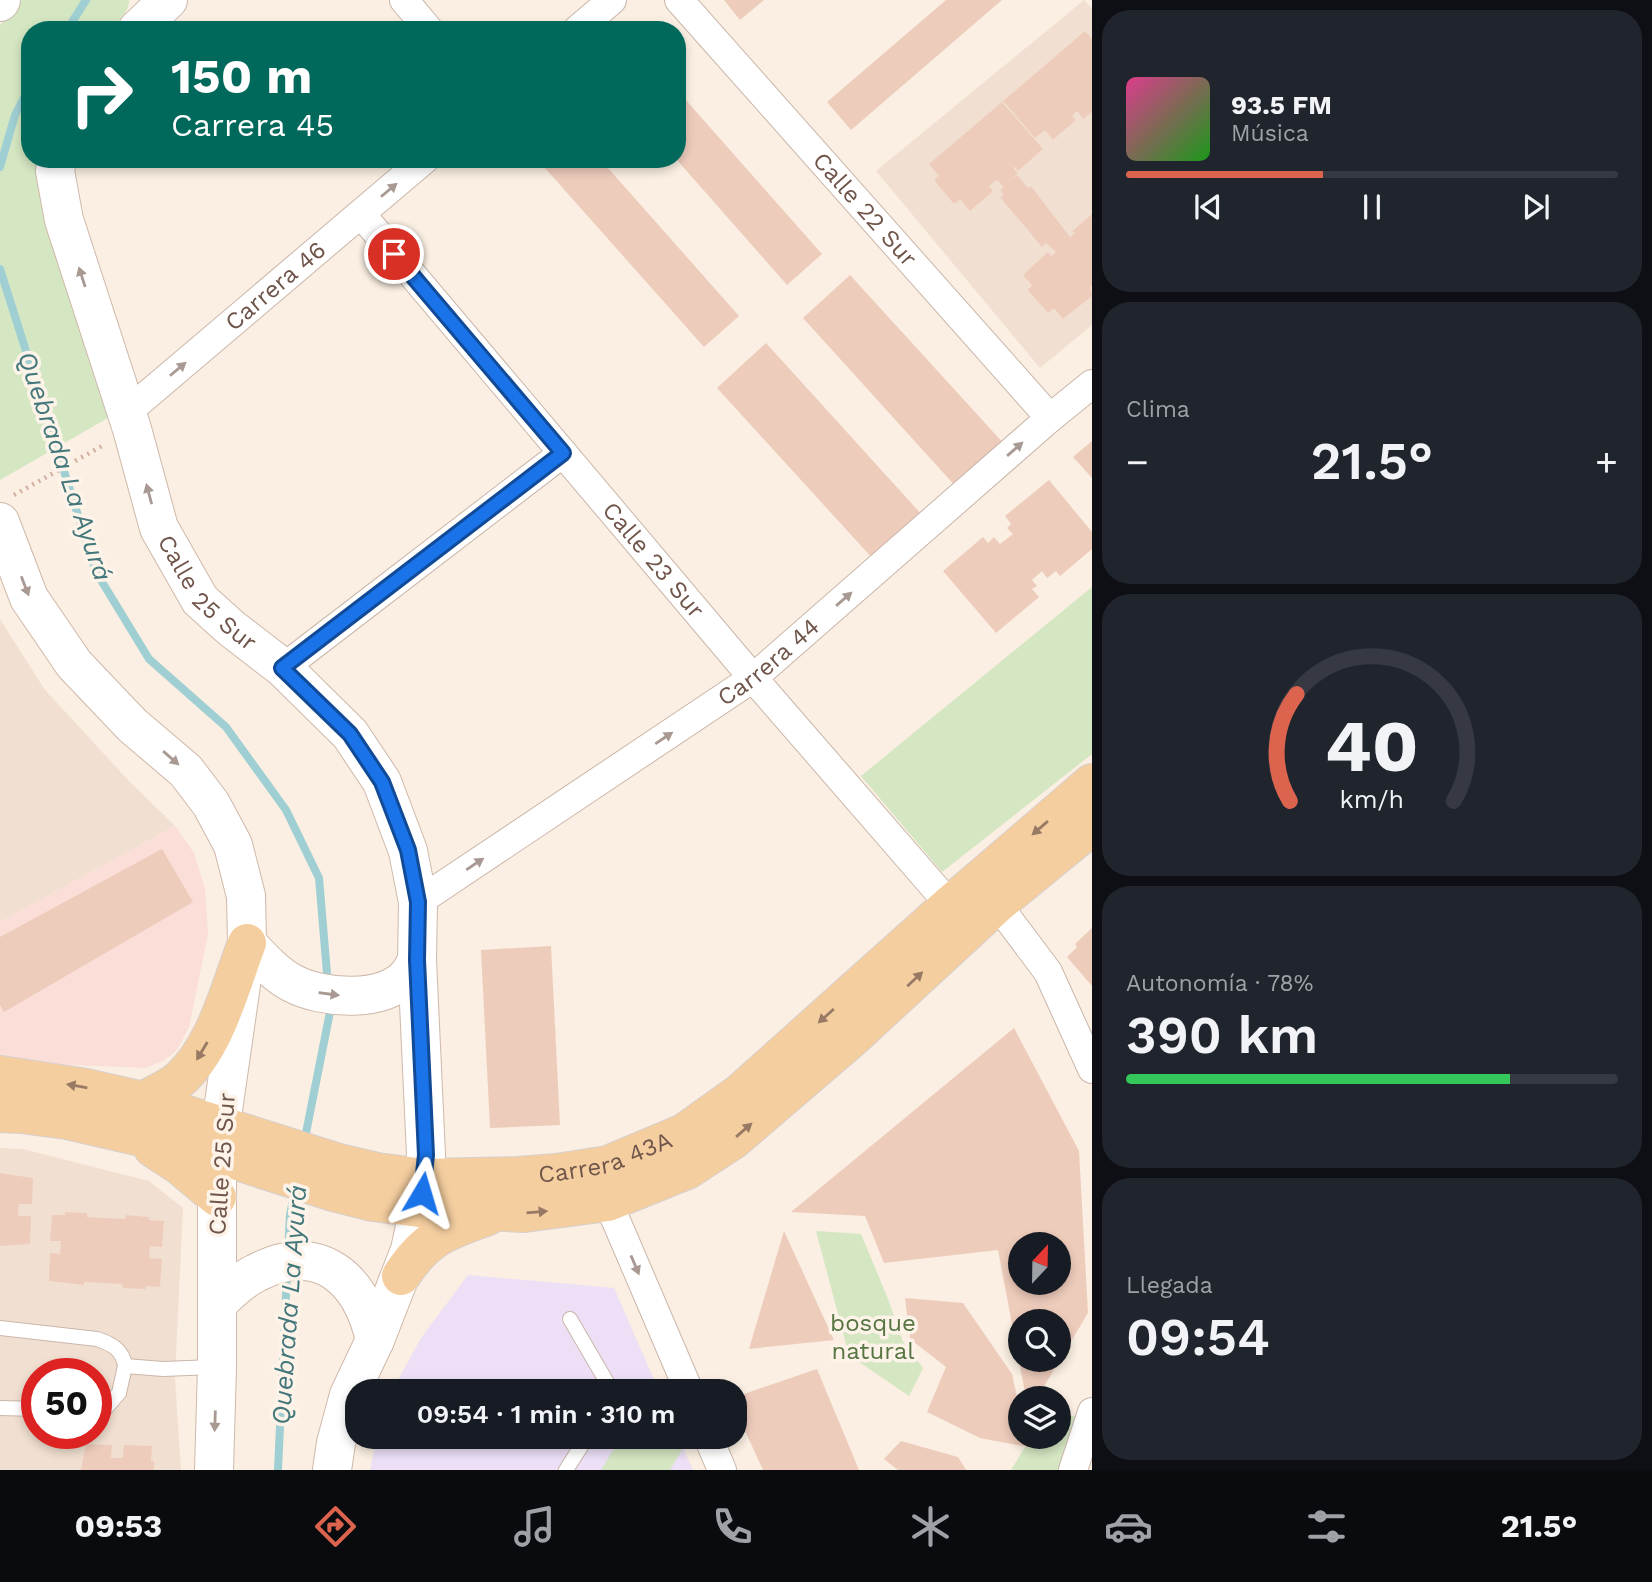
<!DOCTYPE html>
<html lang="es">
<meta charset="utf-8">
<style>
:root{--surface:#171b24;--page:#20242c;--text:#f1f3f6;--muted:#9ea1a6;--line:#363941;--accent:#dc644f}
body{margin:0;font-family:"Work Sans",sans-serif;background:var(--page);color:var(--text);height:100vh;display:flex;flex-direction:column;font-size:26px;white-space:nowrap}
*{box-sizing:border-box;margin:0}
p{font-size:23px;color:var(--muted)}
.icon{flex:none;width:38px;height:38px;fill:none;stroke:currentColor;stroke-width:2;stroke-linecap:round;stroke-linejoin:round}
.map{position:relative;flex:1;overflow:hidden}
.panel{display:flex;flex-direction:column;gap:10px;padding:10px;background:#0d0f14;width:560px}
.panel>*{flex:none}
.guide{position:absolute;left:21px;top:21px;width:665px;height:147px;border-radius:28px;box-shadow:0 4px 10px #0003;background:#00695c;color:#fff;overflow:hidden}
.needle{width:46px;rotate:22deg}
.tools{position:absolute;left:1008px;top:1232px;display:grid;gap:14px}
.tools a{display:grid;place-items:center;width:63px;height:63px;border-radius:50%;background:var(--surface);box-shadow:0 4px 10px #0003;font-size:35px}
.speed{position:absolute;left:21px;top:1358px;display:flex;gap:14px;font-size:35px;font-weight:700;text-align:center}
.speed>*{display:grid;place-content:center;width:91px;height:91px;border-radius:50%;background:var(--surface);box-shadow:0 4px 10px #0003;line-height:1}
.speed .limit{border:10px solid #d22;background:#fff;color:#111}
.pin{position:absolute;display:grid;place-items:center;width:60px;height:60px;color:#fff;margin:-30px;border:4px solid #fff;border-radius:50%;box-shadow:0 2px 7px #0007}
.me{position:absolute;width:77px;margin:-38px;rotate:7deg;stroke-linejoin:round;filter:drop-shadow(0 0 5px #0008)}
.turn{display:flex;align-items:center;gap:24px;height:147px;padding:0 35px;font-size:32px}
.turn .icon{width:91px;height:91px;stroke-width:2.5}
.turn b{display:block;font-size:49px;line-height:60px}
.big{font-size:52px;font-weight:600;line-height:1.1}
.panel .widget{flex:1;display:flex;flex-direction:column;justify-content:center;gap:10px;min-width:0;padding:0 24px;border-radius:28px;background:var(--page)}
.panel .dial{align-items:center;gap:0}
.dial svg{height:182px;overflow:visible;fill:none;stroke:var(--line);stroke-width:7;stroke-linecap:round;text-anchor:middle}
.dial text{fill:var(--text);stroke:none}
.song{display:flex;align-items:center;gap:21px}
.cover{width:84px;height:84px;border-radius:10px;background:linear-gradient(135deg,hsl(330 70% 55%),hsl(120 70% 35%))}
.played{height:7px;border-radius:4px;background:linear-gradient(90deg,var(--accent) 40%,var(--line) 40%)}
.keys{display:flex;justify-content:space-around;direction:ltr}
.heat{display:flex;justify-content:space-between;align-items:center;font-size:38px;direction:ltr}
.charge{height:10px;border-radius:5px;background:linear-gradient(90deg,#34c759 78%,var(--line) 0)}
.trip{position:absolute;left:345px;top:1379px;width:402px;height:70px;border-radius:28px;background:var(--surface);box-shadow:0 4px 10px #0003;font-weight:600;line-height:70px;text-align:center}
.menu{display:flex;height:112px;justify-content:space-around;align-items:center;background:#090b0e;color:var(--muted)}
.menu .icon{width:49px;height:49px}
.menu .current{color:var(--accent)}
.menu b{font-size:32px;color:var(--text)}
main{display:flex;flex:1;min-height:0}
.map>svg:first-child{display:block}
.residential{fill:#f1e0d1;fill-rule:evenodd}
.commercial{fill:#faded7}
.education{fill:#ecdff6}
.green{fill:#d4e6c2}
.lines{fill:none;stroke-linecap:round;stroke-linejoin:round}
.stream{stroke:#9fcfd3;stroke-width:8}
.building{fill:#eeccbc;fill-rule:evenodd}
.lane-casing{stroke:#cab6aa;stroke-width:16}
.street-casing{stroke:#cab6aa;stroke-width:30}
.secondary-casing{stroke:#cfb8aa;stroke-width:40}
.primary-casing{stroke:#d7cfcd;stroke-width:40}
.path{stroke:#d2af9f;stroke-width:4.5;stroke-dasharray:2 5;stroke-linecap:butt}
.lane{stroke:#fff;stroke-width:14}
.street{stroke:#fff;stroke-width:28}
.secondary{stroke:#fff;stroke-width:38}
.primary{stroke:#f5ce9f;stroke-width:38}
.oneway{fill:#a99993}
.oneway2{fill:#987964}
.route-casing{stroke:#114b97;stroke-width:18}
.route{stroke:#1a73e8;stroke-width:12}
.labels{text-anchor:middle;stroke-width:7;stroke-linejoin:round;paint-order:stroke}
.street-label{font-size:24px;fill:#70554b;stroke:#fef3e8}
.park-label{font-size:24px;fill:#567543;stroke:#fef3e8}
.water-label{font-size:26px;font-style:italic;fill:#43777b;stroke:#fef3e8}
</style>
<main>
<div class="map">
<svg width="1092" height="1470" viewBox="0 0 1092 1470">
<rect width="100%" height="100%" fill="#faefe2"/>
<!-- residential -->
<g class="residential">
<path d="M1084,0L1092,9V325L1040,368L876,171Z"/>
<path d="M0,619L45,690L129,781L175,826L0,922Z"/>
<path d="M0,1148L23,1149L149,1181L183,1208L175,1378L181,1470H0ZM37,1374H96V1433H37Z"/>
</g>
<!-- commercial -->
<path class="commercial" d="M175,826L194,853L205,889L208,934L189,1027L177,1050L163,1061L145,1068L0,1062V922Z"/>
<!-- education -->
<g class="education">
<path d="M468,1275L614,1288L659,1391H392L421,1338Z"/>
<path d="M377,1437H678L693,1470H370Z"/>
</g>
<!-- green -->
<g class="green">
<path d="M20,0H129C129,13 119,21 110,30H30V159H42L113,415L0,480V25Z"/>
<path d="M1092,587V754L942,872L861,776Z"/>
<path d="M816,1231L861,1234L888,1299L903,1342L923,1368L909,1396L849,1355Z"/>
<path d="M1059,1414L1079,1417L1059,1470H1011L1031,1437H1059Z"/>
<path d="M621,1437H659L682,1450L670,1470H601Z"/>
</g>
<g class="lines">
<!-- stream -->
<g class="stream">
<path d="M67,30L86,0"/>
<path d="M0,167L15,115L30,86"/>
<path d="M0,269L96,572L149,659L226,727L286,810L319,878L328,985"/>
<path d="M304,1143L330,1012L329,1005"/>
<path d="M288,1254L290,1215L295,1190"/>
<path d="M278,1470L287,1274"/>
</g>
</g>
<!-- building -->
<g class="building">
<path d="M724,0H764L740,20Z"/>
<path d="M946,0H1002L851,130L827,102Z"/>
<path d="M1085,31L1092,39V112L1083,119L1077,111L1072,116L1076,120L1053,140L1045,130L1035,138L1003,101Z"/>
<path d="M677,90L822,254L787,285L677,160Z"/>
<path d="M1002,102L1043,149L1018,171L1015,167L1013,168L1018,173L1007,183L1017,175L1028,188L1031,186L1070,237L1075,233L1072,231L1092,214V285L1090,287L1092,296L1063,319L1054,308L1048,313L1028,290L1032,285L1023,275L1048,252L1051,256L1056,252L1046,243L1042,247L1000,197L1004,195L1000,190L1004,187L997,180L989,186L993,191L970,211L960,199L954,204L934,180L939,176L929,164Z"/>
<path d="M555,159H600L739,316L704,347L545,168Z"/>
<path d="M850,275L1006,446L958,489L803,318Z"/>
<path d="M766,343L923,516L874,560L717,388Z"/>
<path d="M1092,441V478L1073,457Z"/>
<path d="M1049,480L1092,532V549L1060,576L1056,571L1047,578L1042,571L1032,580L1037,586L1032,589L1039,597L996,633L943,571L983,537L988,543L994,537L1000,544L1013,534L1007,528L1011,524L1005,516Z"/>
<path d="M162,849L193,902L4,1012L0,1005V937Z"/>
<path d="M1092,928V986L1067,957L1077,947L1075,944Z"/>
<path d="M551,946L560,1125L490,1128L481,950Z"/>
<path d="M1014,1028L1079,1151L1088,1313L1037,1398H1026L998,1250L884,1263L865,1216L791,1212ZM1020,1244H1059V1283H1020ZM1020,1321H1059V1360H1020Z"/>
<path d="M0,1173L33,1178L32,1204H19L18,1216H31L30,1244L0,1246Z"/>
<path d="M65,1212L87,1213V1217L125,1219L126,1215L149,1217V1220L164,1221L162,1247L150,1246L149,1258L162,1259L160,1287L146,1286V1289L123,1288L122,1284L84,1282V1285L49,1281L50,1253L60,1254L61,1241H50L52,1215H65Z"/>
<path d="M784,1231L834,1340L749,1349Z"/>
<path d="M905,1298L963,1303L1012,1374L1020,1411V1437H1026L1028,1447L980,1438L927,1412L946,1367L910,1339Z"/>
<path d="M817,1369L859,1470H763L735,1409V1397Z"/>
<path d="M901,1441L958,1457L966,1470H898L884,1459Z"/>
<path d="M86,1444L112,1445L111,1458H123L124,1445L152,1446L151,1461H154V1470H81Z"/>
</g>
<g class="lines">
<defs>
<g id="lane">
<path d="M570,1319L612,1391"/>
<path d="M0,1328L97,1339C112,1344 123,1350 125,1366L163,1369L214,1367"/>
<path d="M0,1408L37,1409"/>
<path d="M96,1411L104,1410L119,1393L125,1366"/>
<path d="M566,1470L587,1437"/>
</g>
<g id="street">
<path d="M404,0L429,30"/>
<path id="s1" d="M679,0L1050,418"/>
<path d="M577,30L612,0"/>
<path id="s2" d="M361,214L753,678L950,905"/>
<path id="s3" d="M126,413L425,159"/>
<path d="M283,668L563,453"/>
<path id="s4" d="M418,902L753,678L1050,418L1092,384"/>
<path d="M997,904L1048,972L1092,1069"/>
<path d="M608,1202L689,1391"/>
<path d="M708,1437L722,1470"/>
<path d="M1073,1470L1092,1412"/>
</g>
<g id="secondary">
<path d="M0,2L1,0"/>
<path d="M137,30L168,0"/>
<path id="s5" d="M57,159L55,171L64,220L132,429L159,528L200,600L231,628L283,668L350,734L382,782L408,851L418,902L417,960L426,1155L419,1208L410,1250L375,1340L349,1395L336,1443L332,1470"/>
<path d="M0,522L29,598L74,664L132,725L186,771L211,804L233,845L246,896L247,943L221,1124L217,1171V1367L214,1470"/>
<path d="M247,943C260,957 275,974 292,983C322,999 385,1004 409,974C412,970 415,964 417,960"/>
<path d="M217,1304C229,1293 241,1280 256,1273C319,1240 361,1278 375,1340"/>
</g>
<g id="primary">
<path id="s6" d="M0,1075L86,1088L143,1101L339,1163L377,1172L424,1178L519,1176L557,1173L608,1165L684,1133L740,1093L950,905L1092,783"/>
<path d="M143,1101C155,1094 170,1088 180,1079C216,1047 230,987 247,943"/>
<path d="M0,1113L21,1114L67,1120L219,1155L330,1191L373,1202L419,1208L524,1213L608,1202L687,1170L733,1140L853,1037L997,904L1092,826"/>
<path d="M153,1148L179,1165L217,1197"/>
<path d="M401,1276C426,1237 446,1231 488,1216"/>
</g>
</defs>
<!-- lane casing -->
<use href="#lane" class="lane-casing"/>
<!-- street casing -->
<use href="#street" class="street-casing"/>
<!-- secondary casing -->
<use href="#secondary" class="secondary-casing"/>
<!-- primary casing -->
<use href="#primary" class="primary-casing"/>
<!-- path -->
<path class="path" d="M14,495L102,446"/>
<!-- lane -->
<use href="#lane" class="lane"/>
<!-- street -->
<use href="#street" class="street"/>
<!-- secondary -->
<use href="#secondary" class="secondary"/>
<!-- primary -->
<use href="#primary" class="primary"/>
</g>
<!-- one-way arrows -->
<defs><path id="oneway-solid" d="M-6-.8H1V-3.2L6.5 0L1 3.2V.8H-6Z" transform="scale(1.75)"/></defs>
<g class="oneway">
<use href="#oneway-solid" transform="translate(389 190) rotate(-40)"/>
<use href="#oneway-solid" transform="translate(82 277) rotate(-108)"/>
<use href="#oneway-solid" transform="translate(178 369) rotate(-40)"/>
<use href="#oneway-solid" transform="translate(1015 449) rotate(-41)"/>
<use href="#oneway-solid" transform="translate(149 494) rotate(-105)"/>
<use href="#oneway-solid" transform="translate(25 586) rotate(69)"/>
<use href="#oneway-solid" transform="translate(844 599) rotate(-41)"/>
<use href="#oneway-solid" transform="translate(664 738) rotate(-34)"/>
<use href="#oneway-solid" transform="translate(171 758) rotate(41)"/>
<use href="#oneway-solid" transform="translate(475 864) rotate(-34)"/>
<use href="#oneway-solid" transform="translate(329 994) rotate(8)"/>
<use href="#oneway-solid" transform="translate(635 1265) rotate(67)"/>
<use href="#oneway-solid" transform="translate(215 1421) rotate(92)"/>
</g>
<g class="oneway2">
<use href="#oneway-solid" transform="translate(1040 828) rotate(139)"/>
<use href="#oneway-solid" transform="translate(915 979) rotate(-43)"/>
<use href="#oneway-solid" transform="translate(826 1016) rotate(138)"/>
<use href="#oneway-solid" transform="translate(202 1051) rotate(121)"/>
<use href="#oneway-solid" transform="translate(77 1086) rotate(-170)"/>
<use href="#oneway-solid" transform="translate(744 1130) rotate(-41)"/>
<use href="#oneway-solid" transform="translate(537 1212) rotate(-5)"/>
</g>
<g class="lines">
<defs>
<path id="route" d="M394,254L563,453L282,668L350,734L382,782L408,850L418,902L417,960L426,1155L422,1193"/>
</defs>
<!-- route casing -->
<use href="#route" class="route-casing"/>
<!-- route -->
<use href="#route" class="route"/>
</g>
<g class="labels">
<!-- street labels -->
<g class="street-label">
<text dy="8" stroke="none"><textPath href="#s1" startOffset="280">Calle 22 Sur</textPath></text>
<text dy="8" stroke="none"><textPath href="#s3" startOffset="196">Carrera 46</textPath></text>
<text dy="8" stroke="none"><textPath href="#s2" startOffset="453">Calle 23 Sur</textPath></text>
<text dy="8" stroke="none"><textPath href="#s5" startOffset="466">Calle 25 Sur</textPath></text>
<text dy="8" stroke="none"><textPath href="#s4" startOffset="425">Carrera 44</textPath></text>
<text dy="8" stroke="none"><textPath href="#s6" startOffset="621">Carrera 43A</textPath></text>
<text transform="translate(222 1164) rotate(-86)" y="8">Calle 25 Sur</text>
</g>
<!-- park labels -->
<g class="park-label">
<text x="873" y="1331">bosque<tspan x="873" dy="28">natural</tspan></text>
</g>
<!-- water labels -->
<g class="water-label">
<text transform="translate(65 466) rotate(71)" y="9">Quebrada La Ayurá</text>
<text transform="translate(289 1305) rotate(-86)" y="9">Quebrada La Ayurá</text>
</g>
</g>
</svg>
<div class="tools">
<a><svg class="needle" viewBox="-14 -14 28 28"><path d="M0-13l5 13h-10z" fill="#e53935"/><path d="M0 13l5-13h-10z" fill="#9ea1a6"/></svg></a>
<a><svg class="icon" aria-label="search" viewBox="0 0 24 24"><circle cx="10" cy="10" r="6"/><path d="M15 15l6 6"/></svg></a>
<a><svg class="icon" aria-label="layers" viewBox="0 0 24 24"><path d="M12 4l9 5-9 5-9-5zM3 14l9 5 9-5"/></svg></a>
</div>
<div class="speed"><div class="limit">50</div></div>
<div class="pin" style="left:394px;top:254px;background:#d93025"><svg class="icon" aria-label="arrive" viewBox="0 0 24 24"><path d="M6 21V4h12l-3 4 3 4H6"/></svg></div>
<svg class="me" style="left:422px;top:1193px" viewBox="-20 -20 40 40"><path d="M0-17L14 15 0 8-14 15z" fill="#1a73e8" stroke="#fff" stroke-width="4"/></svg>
<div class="trip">09:54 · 1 min · 310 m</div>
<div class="guide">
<div class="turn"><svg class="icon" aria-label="right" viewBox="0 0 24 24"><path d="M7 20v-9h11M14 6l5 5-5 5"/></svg><div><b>150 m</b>Carrera 45</div></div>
</div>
</div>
<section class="panel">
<div class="widget">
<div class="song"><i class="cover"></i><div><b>93.5 FM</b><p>Música</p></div></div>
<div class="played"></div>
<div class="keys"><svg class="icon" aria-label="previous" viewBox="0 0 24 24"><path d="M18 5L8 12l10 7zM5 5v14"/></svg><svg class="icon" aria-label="pause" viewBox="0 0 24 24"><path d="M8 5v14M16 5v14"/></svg><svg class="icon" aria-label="next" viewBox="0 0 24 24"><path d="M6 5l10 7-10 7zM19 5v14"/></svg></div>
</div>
<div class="widget"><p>Clima</p>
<div class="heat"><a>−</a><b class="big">21.5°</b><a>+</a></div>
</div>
<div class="widget dial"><svg viewBox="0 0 100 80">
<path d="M14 69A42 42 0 1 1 86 69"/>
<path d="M14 69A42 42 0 0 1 17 22" stroke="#dc644f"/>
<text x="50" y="56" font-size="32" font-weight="700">40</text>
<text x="50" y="72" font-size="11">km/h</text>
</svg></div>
<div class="widget"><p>Autonomía · 78%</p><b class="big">390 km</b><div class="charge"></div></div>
<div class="widget"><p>Llegada</p><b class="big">09:54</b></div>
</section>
</main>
<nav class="menu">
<b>09:53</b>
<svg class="icon current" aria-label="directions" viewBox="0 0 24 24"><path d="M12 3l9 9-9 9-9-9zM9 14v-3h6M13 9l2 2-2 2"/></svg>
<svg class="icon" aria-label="music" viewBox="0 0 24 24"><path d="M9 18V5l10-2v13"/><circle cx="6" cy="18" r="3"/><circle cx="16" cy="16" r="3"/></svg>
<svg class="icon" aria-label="phone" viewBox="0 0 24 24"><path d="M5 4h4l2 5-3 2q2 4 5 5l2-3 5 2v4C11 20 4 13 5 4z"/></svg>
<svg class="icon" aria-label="climate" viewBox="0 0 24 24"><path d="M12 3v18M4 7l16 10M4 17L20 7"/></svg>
<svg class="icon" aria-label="car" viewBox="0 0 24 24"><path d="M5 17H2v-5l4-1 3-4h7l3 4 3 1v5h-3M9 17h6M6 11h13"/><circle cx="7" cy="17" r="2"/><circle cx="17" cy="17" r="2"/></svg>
<svg class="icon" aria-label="filters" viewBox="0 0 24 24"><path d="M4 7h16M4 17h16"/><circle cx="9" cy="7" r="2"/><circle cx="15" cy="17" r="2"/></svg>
<b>21.5°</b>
</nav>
